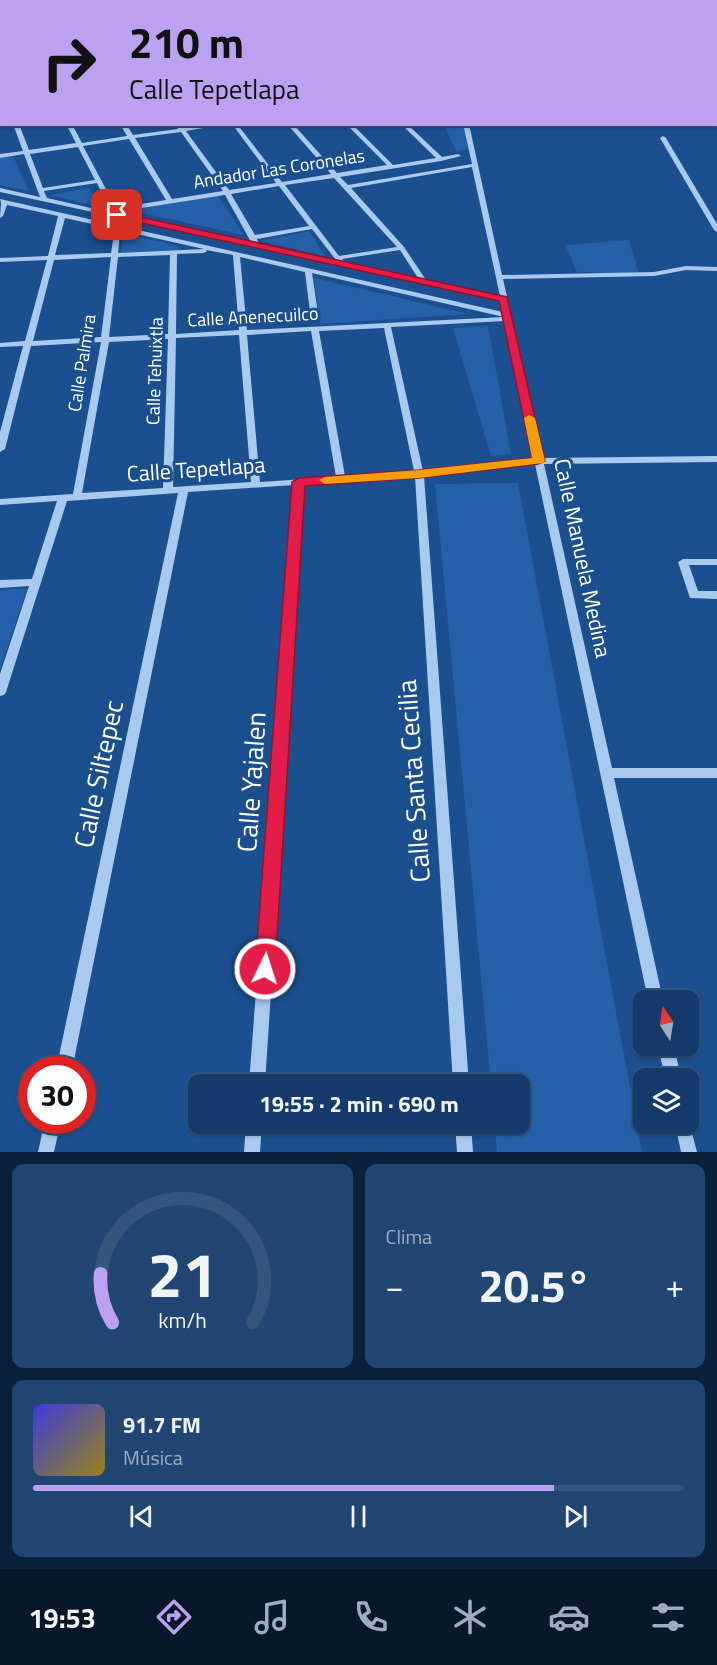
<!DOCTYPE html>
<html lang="es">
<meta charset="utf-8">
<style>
:root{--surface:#143b6b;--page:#214673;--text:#f1f3f6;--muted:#9dadc1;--line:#33557e;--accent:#bca0f2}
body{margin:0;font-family:"Titillium Web",sans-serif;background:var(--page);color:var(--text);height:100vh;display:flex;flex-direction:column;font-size:22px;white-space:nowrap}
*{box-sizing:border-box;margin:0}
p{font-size:20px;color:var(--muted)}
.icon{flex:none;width:33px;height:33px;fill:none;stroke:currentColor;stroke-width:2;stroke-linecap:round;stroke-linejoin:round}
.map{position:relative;height:1152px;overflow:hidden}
.panel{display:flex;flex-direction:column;gap:12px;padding:12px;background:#0b203b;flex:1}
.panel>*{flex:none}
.banner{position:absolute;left:0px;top:0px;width:717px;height:126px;box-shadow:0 2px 4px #0004,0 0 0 2px var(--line);background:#bca0f2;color:#111;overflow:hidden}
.needle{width:39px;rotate:348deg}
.controls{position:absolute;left:633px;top:990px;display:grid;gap:12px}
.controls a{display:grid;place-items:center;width:66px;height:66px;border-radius:12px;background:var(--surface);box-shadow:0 2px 4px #0004,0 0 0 2px var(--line);font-size:30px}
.speed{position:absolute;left:18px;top:1056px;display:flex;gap:12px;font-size:30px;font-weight:700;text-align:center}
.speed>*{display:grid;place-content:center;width:78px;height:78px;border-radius:50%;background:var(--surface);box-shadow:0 2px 4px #0004,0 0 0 2px var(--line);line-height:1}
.speed .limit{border:9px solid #d22;background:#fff;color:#111}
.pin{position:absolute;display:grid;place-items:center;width:51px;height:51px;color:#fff;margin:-26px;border-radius:12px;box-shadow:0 3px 9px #0006}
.me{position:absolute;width:66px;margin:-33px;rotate:4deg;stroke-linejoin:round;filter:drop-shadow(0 0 4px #0008)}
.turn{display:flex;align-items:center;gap:21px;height:126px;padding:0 30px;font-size:27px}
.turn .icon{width:78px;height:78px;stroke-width:2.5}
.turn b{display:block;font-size:42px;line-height:51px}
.big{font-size:45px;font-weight:700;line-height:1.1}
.panel .card{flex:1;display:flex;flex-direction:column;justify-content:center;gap:9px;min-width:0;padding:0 21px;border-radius:12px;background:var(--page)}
.panel .dial{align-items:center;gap:0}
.dial svg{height:156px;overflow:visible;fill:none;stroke:var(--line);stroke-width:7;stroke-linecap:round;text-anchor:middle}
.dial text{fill:var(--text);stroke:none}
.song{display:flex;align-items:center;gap:18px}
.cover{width:72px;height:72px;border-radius:9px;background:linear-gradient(135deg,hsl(240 70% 55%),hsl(50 70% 35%))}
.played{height:6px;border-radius:3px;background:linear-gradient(90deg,var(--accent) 80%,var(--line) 80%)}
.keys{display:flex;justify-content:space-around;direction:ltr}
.heat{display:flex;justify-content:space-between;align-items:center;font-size:33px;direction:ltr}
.panel .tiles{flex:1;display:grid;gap:12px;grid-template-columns:1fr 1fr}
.card:last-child{grid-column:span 2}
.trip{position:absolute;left:188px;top:1074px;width:342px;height:60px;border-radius:12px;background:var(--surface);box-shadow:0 2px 4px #0004,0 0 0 2px var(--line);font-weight:700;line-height:60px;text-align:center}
.menu{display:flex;height:96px;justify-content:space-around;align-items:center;background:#08182b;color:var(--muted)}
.menu .icon{width:42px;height:42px}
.menu .current{color:var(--accent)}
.menu b{font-size:27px;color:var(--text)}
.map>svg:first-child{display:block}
.green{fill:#2461a8}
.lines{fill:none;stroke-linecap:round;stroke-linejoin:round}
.minor{fill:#a9c9ee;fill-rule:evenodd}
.major{fill:#f0f6ff;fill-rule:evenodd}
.route{fill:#e11d48;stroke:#92132f;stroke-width:1.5}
.slow{fill:#f59e0b}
.labels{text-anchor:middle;stroke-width:6;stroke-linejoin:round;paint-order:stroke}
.far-street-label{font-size:18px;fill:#fff;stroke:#1b4f8f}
.street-label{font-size:22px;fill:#fff;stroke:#1b4f8f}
.near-street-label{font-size:27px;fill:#fff;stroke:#1b4f8f}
</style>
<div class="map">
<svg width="717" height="1152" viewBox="0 0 717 1152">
<rect width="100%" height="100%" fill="#1b4f8f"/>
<!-- green -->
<g class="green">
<path d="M444,125H463L468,149L456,151Z"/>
<path d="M13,156L29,191L0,185V158Z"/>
<path d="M89,188L99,207L50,195Z"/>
<path d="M218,196L244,235L128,210Z"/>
<path d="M309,231L325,256L261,241Z"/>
<path d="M123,233L178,246V250L121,253Z"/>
<path d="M629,240L639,274L577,272L565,245Z"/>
<path d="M314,278L469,314L320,324Z"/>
<path d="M488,326L511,454L491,456L453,328Z"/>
<path d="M518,483L642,1152H497L495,1124H519V1084H491L435,484Z"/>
<path d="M27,588L0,670V590Z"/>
</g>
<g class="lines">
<!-- minor -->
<g class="minor">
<path d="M9,0H13L8,2Z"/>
<path d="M337,0H341L343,2H338Z"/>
<path d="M434,0H438L440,2H435Z"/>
<rect x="716" y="17" width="1" height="2"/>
<rect x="0" y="43" width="2" height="2"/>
<rect x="0" y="53" width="2" height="5"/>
<path d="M0,73H2L0,77Z"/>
<rect x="0" y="83" width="2" height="4"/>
<rect x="0" y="97" width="2" height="4"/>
<rect x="0" y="112" width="2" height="4"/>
<path d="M716,123L717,127L707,124H716Z"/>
<path d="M13,124H19L29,150L76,143L66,124H72L82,143L127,136L120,124H126L133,135L178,129L177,127L180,125L184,128L209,124H226L186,131L229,190L276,183L232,124H237L282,182L331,174L287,124H293L337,173L387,165L346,124H352L393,165L436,158L401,124H407L442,157L458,154L461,156L441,161L340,177L348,185L472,164L463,124H469L502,275L654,272L686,266L717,267V271L686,270L654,276L503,279L543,458L717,456V462L544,464L612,768H717V778H614L663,1000H648L535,464L424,476L469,1084H453L415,477L304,485L265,1084H249L294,485L188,492L72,1070H56L178,493L67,501L6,692L4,695L0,696V674L29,586L0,588V580L32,579L57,501L0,505V499L73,494L101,342L31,346L5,449L0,452V432L23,346L0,347V343L25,341L47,260L0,262V258L48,256L58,216L7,205L3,216L0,218L1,203L0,199L503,312L501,300L0,192V188L40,197L24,154L0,158V154L23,151ZM181,132L223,191L172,199L135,138ZM129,139L166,200L116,208L83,146ZM78,147L95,180L43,188L30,154ZM472,167L500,296L426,280L404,247L351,188ZM334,178L397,247L339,256L285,185ZM97,183L110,210L109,212L47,198L44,191ZM279,186L309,226L255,235L231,194ZM225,195L251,242L115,213L116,212ZM65,218L204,249L118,253L120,234L117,232L114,234L111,253L55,255ZM312,229L336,260L259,244L257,239ZM206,250L233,255L239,330L176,334L177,254L204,253L207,251ZM400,250L418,278L345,262L342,259ZM170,255L168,334L109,337L118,257ZM111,257L101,337L33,341L54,260ZM240,257L305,272L311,320L315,322L319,320L312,273L504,317L247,330ZM505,321L534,459L423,471L391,327ZM384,328L414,471L345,476L319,331ZM311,331L336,477L260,482L247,335ZM239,335L251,482L173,487L176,338ZM168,339L163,488L82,493L109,342Z"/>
<path d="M663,136L666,138L717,224V232L714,230L660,138Z"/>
<path d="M683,559H717V565H689L698,591H717V599L690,598L678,562Z"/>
<path d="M658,1046H674L681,1078H665Z"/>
<path d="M688,1118L697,1152H681L675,1124H688Z"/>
<path d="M45,1120H61L54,1152H38Z"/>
<path d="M246,1124H262L260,1152H244Z"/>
<path d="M455,1124H471L473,1152H457Z"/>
</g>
<!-- major -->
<g class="major">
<path d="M173,0L171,2H153Z"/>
<path d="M226,0H242L222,2Z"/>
<rect x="0" y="26" width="2" height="4"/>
</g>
</g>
<!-- route -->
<path class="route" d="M117,212L507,297L545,461L538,464L419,478L305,486L275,969L272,976L265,979L258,976L255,969L292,482L299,478L419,470L532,458L499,301L114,217L112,215Z"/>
<!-- slow -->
<path class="slow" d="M529,415L535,418L545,461L543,463L419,478L325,484L319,480L325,477L419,470L532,458L524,418Z"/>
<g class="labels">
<!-- far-street labels -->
<g class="far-street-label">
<text transform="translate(279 169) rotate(-9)" y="6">Andador Las Coronelas</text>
<text transform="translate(253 317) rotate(-3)" y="6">Calle Anenecuilco</text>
<text transform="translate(82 363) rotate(-81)" y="6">Calle Palmira</text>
<text transform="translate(155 371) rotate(-88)" y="6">Calle Tehuixtla</text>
</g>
<!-- street labels -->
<g class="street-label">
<text transform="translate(196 469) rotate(-4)" y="8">Calle Tepetlapa</text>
<text transform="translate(583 558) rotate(78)" y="8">Calle Manuela Medina</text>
</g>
<!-- near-street labels -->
<g class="near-street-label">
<text transform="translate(99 774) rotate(-78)" y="9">Calle Siltepec</text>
<text transform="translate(414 781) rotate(-94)" y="9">Calle Santa Cecilia</text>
<text transform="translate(252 782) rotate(-86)" y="9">Calle Yajalen</text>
</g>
</g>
</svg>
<div class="controls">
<a><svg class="needle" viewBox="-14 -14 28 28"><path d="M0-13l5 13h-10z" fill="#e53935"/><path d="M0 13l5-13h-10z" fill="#9dadc1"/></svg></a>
<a><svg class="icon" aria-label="layers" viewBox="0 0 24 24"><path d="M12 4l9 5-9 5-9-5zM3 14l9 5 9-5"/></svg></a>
</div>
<div class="speed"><div class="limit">30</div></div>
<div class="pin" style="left:117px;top:215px;background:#d93025"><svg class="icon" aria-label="arrive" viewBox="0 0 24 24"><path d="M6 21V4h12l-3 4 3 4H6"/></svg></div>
<svg class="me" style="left:265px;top:969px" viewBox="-20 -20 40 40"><circle r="17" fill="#e11d48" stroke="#fff" stroke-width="3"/><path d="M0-11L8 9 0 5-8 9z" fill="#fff"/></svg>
<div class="trip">19:55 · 2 min · 690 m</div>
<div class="banner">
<div class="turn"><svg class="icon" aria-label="right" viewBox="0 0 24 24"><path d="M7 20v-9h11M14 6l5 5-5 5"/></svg><div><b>210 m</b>Calle Tepetlapa</div></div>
</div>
</div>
<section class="panel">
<div class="tiles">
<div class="card dial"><svg viewBox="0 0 100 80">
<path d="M14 69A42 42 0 1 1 86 69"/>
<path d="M14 69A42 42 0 0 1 8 44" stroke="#bca0f2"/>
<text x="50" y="56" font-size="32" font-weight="700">21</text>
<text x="50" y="72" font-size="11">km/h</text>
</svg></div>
<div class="card"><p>Clima</p>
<div class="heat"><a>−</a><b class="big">20.5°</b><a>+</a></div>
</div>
<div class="card">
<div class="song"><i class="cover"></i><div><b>91.7 FM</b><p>Música</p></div></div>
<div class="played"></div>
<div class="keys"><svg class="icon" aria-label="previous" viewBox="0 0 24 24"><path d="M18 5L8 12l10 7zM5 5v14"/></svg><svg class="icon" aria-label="pause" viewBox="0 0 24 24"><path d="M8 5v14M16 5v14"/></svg><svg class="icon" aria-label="next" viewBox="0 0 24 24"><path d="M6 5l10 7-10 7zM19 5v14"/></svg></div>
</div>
</div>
</section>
<nav class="menu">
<b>19:53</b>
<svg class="icon current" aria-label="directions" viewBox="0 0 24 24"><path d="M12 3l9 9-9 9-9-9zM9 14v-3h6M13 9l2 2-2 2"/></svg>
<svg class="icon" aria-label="music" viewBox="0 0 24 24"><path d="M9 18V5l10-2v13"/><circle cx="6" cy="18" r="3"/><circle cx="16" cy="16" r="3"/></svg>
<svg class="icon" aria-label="phone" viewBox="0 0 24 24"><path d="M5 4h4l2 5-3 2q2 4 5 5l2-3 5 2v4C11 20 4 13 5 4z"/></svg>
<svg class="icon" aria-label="climate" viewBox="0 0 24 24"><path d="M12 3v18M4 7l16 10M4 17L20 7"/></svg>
<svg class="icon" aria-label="car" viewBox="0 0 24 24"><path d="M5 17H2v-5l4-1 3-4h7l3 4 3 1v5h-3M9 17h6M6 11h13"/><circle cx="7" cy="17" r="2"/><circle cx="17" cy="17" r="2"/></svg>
<svg class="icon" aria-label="filters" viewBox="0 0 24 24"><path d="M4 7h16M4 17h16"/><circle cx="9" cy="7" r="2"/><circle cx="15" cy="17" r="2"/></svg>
</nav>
